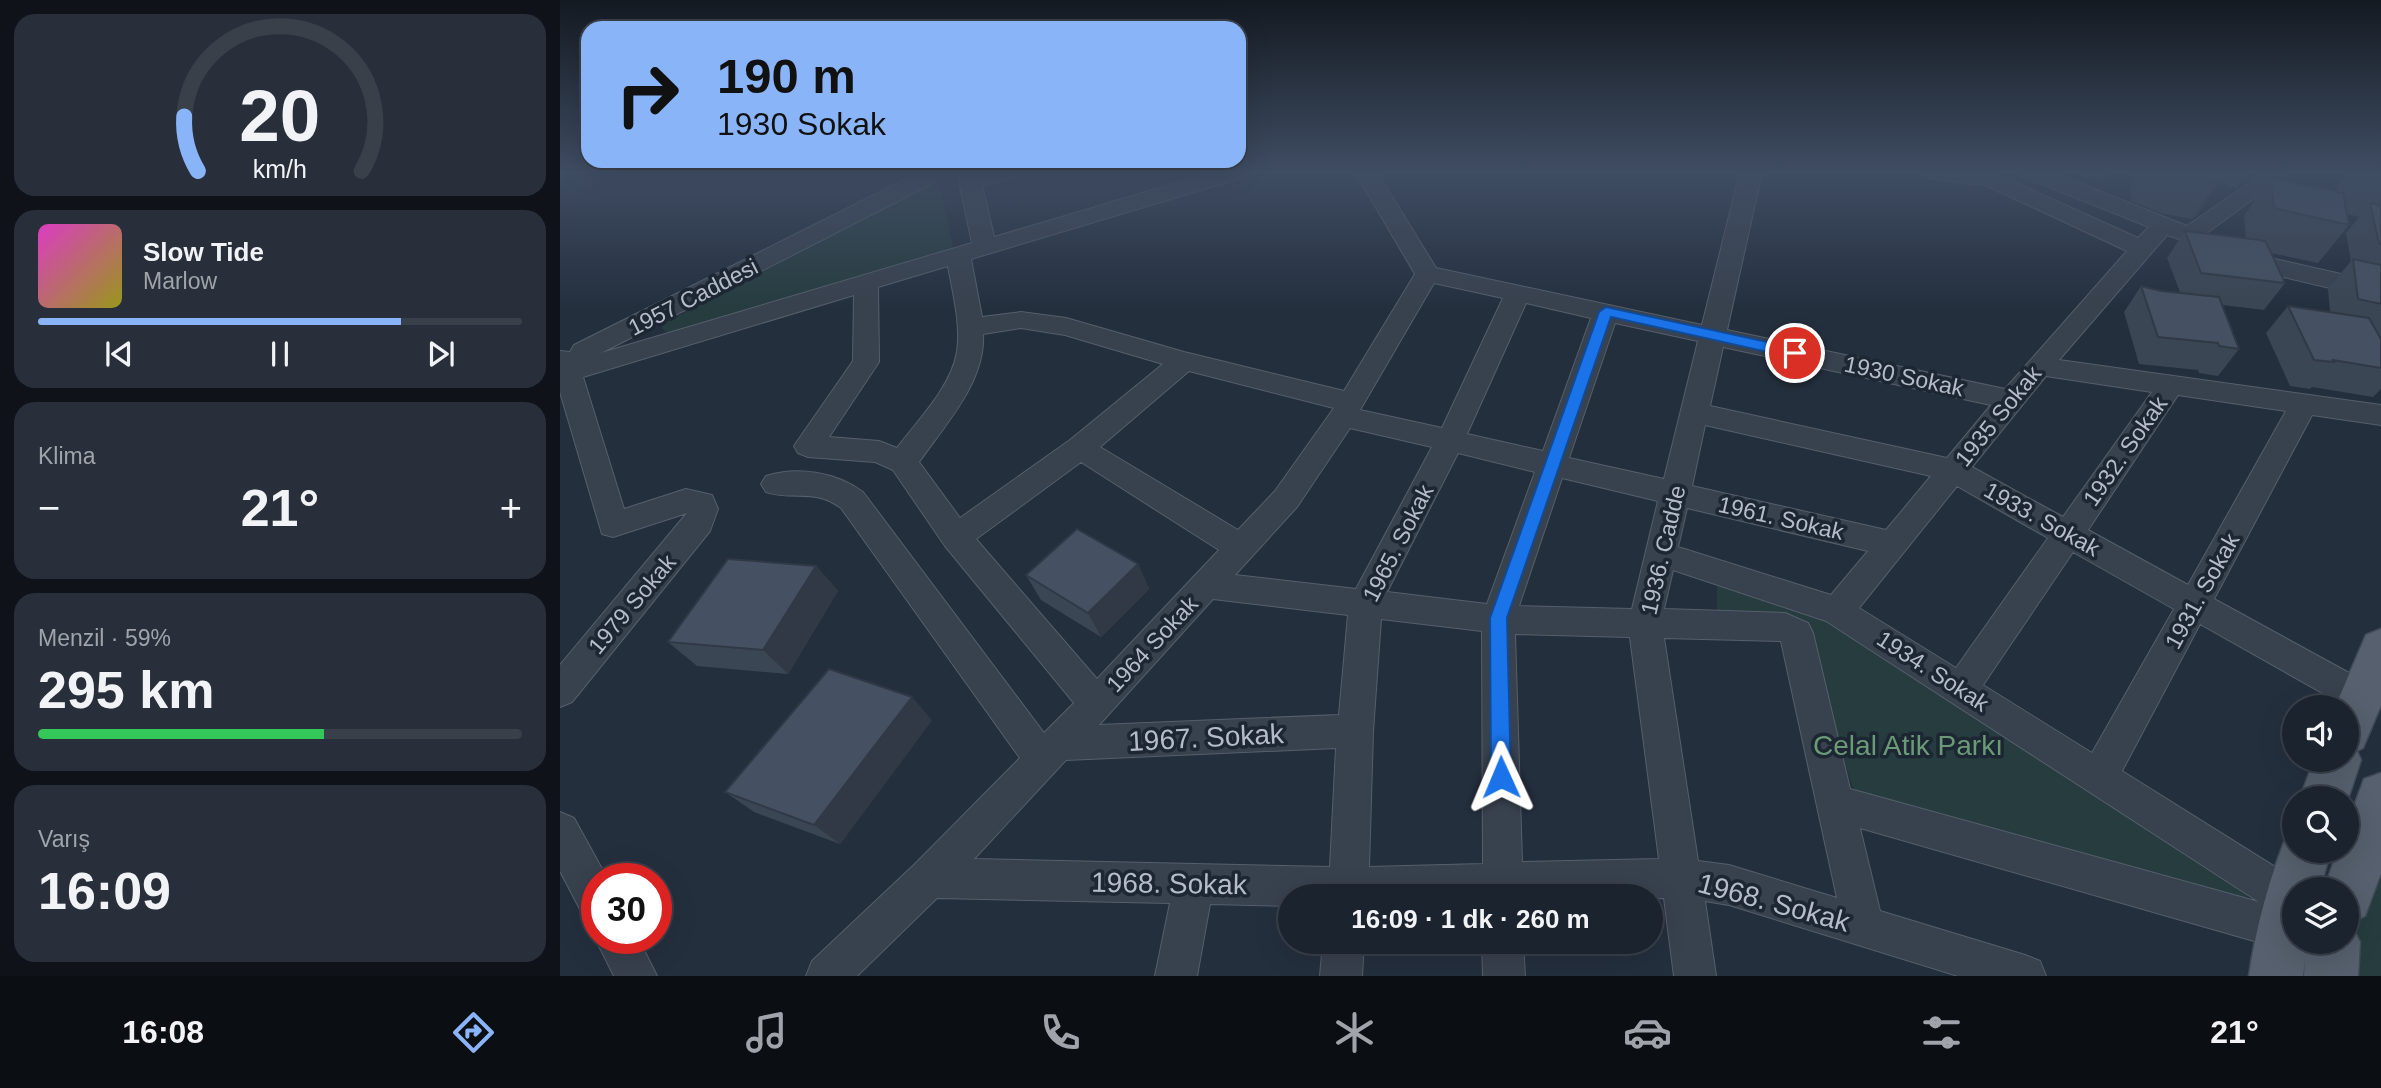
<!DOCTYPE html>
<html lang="tr">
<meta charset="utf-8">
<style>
:root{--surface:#1b232e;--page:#282f3a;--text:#f1f3f6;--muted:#a0a4aa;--line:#39404a;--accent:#8ab4f8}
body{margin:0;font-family:Arial,sans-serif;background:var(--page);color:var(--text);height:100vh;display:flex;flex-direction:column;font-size:26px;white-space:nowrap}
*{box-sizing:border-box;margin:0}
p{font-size:23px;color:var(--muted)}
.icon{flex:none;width:38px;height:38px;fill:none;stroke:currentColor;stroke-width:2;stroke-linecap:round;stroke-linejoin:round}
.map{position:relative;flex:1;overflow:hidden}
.side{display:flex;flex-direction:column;gap:14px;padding:14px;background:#0f1319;width:560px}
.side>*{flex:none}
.hud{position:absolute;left:21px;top:21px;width:665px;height:147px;border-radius:21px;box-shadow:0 7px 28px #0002,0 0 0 2px var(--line);background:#8ab4f8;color:#111;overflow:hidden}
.fabs{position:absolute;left:1722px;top:695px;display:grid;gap:14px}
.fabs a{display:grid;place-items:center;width:77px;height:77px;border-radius:50%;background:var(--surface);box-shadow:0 7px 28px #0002,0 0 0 2px var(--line);font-size:35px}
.speed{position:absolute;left:21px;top:863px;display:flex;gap:14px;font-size:35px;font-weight:700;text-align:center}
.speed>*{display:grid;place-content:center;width:91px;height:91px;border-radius:50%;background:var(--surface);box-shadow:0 7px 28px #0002,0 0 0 2px var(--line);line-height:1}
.speed .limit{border:10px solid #d22;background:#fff;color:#111}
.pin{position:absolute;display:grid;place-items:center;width:60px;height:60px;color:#fff;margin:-30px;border:4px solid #fff;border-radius:50%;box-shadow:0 2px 7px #0007}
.me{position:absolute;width:77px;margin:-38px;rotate:359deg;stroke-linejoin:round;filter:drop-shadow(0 0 5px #0008)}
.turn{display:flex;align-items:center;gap:24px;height:147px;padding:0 21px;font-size:32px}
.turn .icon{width:91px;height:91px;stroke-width:2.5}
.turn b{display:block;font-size:49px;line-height:60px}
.big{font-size:52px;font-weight:800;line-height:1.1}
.side .tile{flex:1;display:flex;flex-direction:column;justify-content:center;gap:10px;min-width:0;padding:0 24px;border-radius:21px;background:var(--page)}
.side .dial{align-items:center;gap:0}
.dial svg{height:182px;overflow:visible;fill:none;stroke:var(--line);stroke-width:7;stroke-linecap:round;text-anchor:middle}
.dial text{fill:var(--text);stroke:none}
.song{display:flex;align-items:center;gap:21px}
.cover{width:84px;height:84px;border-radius:10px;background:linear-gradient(135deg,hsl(310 70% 55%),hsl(60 70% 35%))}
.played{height:7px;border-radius:4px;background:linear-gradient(90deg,var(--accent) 75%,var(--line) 75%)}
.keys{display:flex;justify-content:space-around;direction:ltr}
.heat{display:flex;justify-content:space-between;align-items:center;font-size:38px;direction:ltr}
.charge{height:10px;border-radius:5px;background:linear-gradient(90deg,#34c759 59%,var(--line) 0)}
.trip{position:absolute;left:718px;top:884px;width:385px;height:70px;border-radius:35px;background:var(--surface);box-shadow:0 7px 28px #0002,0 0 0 2px var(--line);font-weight:800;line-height:70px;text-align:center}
.tabs{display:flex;height:112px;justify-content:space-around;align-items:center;background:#0b0e12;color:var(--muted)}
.tabs .icon{width:49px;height:49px}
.tabs .current{color:var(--accent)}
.tabs b{font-size:32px;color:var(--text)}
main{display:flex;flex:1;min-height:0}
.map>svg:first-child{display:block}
.green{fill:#263c3f}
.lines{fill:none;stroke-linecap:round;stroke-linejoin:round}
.minor-casing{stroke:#565f6c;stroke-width:2}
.major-casing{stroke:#414a57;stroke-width:3}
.minor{fill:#38414e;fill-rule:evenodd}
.major{fill:#56606e;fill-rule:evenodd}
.wall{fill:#3b4654}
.shaded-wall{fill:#303945}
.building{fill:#455162;stroke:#303945;stroke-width:2}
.route{fill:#1a73e8;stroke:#114b97;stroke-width:2}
.labels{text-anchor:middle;stroke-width:7;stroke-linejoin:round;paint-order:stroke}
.street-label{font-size:23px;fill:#b4bcc9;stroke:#1d2633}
.near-street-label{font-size:28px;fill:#b4bcc9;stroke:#1d2633}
.near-park-label{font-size:28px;fill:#6b9a76;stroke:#1d2633}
</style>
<main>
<section class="side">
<div class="tile dial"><svg viewBox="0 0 100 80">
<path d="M14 69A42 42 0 1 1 86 69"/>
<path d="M14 69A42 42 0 0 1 8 45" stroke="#8ab4f8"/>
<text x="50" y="56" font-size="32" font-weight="700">20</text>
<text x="50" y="72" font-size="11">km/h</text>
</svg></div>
<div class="tile">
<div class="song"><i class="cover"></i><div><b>Slow Tide</b><p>Marlow</p></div></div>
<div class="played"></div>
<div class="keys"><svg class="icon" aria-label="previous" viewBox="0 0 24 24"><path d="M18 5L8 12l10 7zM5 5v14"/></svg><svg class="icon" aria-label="pause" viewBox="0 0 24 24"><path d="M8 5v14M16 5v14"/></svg><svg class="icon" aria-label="next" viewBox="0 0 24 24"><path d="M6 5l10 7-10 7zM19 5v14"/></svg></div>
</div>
<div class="tile"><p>Klima</p>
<div class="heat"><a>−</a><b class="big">21°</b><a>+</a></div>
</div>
<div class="tile"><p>Menzil · 59%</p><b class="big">295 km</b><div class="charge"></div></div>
<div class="tile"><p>Varış</p><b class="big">16:09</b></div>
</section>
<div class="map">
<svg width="1821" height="976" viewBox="0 0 1821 976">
<rect width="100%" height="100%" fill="#242f3e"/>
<!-- green -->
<g class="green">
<path d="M374,185L380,186L394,251L115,334L106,332L101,327L107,322L364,187Z"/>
<path d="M1157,578L1282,624L1686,889L1687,897L1683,903L1302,798L1292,786L1246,632L1157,620Z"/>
<path d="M1821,830V976H1792L1791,930Z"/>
</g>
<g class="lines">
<defs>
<g id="minor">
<path d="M360,172H388L385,177L41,353L412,243L397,172H459L456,177L422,185L434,237L653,172H687L684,177L411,259L422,317L461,312L506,318L624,352L784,391L855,274L795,172H817L876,268L1142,325L1180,172H1202L1167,330L1445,389L1567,251L1425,185L1374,179L1366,177L1363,172H1432L1578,238L1589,227L1464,177L1461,172H1491L1627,226L1705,172H1730L1637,240L1629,242L1607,235L1499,360L1821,405V425L1752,415L1654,599L1813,686L1819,697L1813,708L1801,713L1789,708L1640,624L1562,771L1744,885L1746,889H1734V942L1736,943L1722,949L1300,828L1320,911L1465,955L1480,961L1486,976H1398L1169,905L1145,901L1156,976H1114L1104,898L1090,899V896H730V906L650,904L637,976H595L610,903L377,898L297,976H246L252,961L355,864L460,758L281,508C255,488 234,501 206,492L201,484L206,476C237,466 276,472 303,492L484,733L514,703L385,546L333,470L315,462L248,457L238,453L234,446L293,361L294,295L23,377L64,509L126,489L152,495L158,509L150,531L12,702L0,707V665L127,513L53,537L42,534L0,392V351L10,352L14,345ZM388,266C393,294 401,324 397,352C391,387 358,420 337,448L319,441L269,437L319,362L318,287ZM874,283L943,298L882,428L800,410ZM966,303L1031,318L983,451L907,434ZM1055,323L1138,341L1104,479L1009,458ZM461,328L505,335L603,364L510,440L400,518L359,462C385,425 426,381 423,334ZM1163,347L1431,405L1387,458L1150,406ZM629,371L774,408L715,491L678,530L540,447ZM1486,376L1592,392L1503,517L1412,467ZM1618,395L1726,411L1628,585L1528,530ZM1145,425L1371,476L1326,530L1132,486ZM790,428L872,447L796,589L675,575L737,507ZM898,453L975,472L927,604L827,592ZM521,462L659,550L537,679L416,539ZM1002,478L1098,501L1072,609L959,606ZM1397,486L1488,538L1396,668L1299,608ZM1127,508L1308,551L1271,595L1118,547ZM1513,552L1614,609L1532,753L1423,685ZM1113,570L1266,621L1699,902L1290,789L1253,633L1248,623L1225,613L1104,609ZM653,599L788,615L779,715L539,725ZM821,619L922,631L923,864L809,867L813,731ZM955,634L1070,637L1099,859L962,862ZM1104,638L1221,641L1277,898L1169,865L1138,861ZM776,748L770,867L414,859L506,760Z"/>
<path d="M1680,248L1715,259L1821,283V299C1796,293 1679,271 1668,255L1672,250Z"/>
<path d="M0,812L14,818L47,878H37V921L23,915L0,871Z"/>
<path d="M37,935V938H78L97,976H54L35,938Z"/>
<path d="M763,942H804L802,976H760Z"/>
<path d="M922,942H963L965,976H923Z"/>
</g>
<g id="major">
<path d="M1821,629V705L1803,748L1797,751L1801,760L1787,802V798H1740L1754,760H1787V707H1775L1806,635Z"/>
<path d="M1821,773V873L1805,916L1790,923L1800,942L1798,976H1744L1745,959L1743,976H1689C1696,926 1709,879 1728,832L1734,830V850H1771L1760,889H1734V942H1787V889H1764L1778,850H1787V825L1804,779Z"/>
</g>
</defs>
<!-- minor casing -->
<use href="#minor" class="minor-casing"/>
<!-- major casing -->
<use href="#major" class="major-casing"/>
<!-- minor -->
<use href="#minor" class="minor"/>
<!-- major -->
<use href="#major" class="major"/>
</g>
<!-- wall -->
<g class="wall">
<path d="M1509,172H1548L1544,179Z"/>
<path d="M1574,172H1688L1677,188L1659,182L1637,216L1632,219L1603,214L1571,201V178Z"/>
<path d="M1788,172H1821V389L1813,397L1752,387L1750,389L1730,386L1706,333L1728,306L1770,312L1768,289L1791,261L1786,233L1799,217L1787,214L1789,225L1758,263L1711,253L1725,283L1704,310L1662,305L1679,349L1658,376L1639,373L1638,370L1579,364L1564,312L1581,286L1601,291L1620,292L1607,258L1625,231L1686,239L1684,216L1711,178L1778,192L1777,186Z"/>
<path d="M578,564L589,589L541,637L481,600L466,575Z"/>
<path d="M256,566L278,591L228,674L137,666L108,642Z"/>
<path d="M372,720L280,844L194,812L165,792Z"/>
</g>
<!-- shaded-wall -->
<g class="shaded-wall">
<path d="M1662,178L1637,216L1632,219L1657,182Z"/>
<path d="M578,564L589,589L541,637L528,613Z"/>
<path d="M256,566L278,591L228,674L203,650Z"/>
<path d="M352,697L372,720L280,844L254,825Z"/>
</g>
<!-- building -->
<g class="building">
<path d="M1616,172H1661L1662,178L1657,182L1626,176Z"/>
<path d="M1811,172H1821V177L1812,175Z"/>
<path d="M1711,178L1783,193L1789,225L1714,208Z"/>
<path d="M1810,203L1821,205V244H1819Z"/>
<path d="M1625,231L1700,240L1706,242L1725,283L1641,273Z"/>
<path d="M1793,259L1821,265V304L1798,299Z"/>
<path d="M1581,286L1601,291L1659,297L1679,349L1659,346L1658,343L1598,337Z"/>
<path d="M1728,306L1809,318L1821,339V368L1773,360L1774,362L1754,360Z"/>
<path d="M517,529L578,564L528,613L466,575Z"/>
<path d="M168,559L256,566L203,650L108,642Z"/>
<path d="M269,669L352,697L254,825L165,792Z"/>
</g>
<!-- sky -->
<linearGradient id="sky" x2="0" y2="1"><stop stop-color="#141a22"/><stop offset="0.56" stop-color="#3f4d63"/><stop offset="1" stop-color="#3f4d63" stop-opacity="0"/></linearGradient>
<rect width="1821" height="308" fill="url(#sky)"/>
<!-- route -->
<path class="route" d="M1046,307L1235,348L1242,353L1235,358L1051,317L947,618L951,777L948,783L941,786L934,783L931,777L930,618L1039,312Z"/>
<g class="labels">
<!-- street labels -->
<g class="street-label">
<text transform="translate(133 297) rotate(-27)" y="8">1957 Caddesi</text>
<text transform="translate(1344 376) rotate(12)" y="8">1930 Sokak</text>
<text transform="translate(1438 416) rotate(-51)" y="8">1935 Sokak</text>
<text transform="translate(1565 451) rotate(-55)" y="8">1932. Sokak</text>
<text transform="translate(1221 518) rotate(13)" y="8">1961. Sokak</text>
<text transform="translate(1482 519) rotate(29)" y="8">1933. Sokak</text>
<text transform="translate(838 543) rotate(-63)" y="8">1965. Sokak</text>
<text transform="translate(1103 550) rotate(-77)" y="8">1936. Cadde</text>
<text transform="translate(1642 591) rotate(-61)" y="8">1931. Sokak</text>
<text transform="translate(72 604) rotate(-50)" y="8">1979 Sokak</text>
<text transform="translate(592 644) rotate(-47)" y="8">1964 Sokak</text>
<text transform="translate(1373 671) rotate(33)" y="8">1934. Sokak</text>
</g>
<!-- near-street labels -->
<g class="near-street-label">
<text transform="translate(646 737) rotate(-3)" y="10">1967. Sokak</text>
<text transform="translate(609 883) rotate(1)" y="10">1968. Sokak</text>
<text transform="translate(1214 902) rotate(15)" y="10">1968. Sokak</text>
</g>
<!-- near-park labels -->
<g class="near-park-label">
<text x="1348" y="755">Celal Atik Parkı</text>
</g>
</g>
</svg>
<div class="fabs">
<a><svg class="icon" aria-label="sound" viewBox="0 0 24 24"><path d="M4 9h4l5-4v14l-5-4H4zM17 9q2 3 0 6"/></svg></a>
<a><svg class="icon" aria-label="search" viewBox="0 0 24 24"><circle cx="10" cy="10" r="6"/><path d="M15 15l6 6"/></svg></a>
<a><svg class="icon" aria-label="layers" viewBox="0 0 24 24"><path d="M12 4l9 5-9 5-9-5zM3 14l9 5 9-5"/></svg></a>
</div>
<div class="speed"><div class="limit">30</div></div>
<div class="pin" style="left:1235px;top:353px;background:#d93025"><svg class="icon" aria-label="arrive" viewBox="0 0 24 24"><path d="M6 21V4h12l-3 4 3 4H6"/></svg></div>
<svg class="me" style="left:941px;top:777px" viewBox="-20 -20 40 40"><path d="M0-17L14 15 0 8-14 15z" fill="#1a73e8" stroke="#fff" stroke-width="4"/></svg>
<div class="trip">16:09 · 1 dk · 260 m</div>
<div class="hud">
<div class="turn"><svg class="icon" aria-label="right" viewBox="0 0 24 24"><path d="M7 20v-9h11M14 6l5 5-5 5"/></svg><div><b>190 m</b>1930 Sokak</div></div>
</div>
</div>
</main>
<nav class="tabs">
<b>16:08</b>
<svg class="icon current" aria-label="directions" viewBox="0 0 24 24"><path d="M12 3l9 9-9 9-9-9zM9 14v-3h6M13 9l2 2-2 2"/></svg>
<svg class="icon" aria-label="music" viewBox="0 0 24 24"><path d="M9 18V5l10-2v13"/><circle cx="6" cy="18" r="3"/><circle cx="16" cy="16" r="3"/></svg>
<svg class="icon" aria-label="phone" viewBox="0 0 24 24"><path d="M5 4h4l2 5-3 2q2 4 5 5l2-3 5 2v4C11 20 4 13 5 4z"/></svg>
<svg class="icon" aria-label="climate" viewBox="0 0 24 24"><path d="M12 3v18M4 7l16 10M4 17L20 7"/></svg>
<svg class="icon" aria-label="car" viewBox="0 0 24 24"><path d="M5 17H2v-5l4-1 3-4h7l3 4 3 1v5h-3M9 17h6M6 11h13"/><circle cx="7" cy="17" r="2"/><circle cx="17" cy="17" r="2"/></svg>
<svg class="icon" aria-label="filters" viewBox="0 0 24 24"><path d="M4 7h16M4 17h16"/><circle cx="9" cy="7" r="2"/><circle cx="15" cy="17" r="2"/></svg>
<b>21°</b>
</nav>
